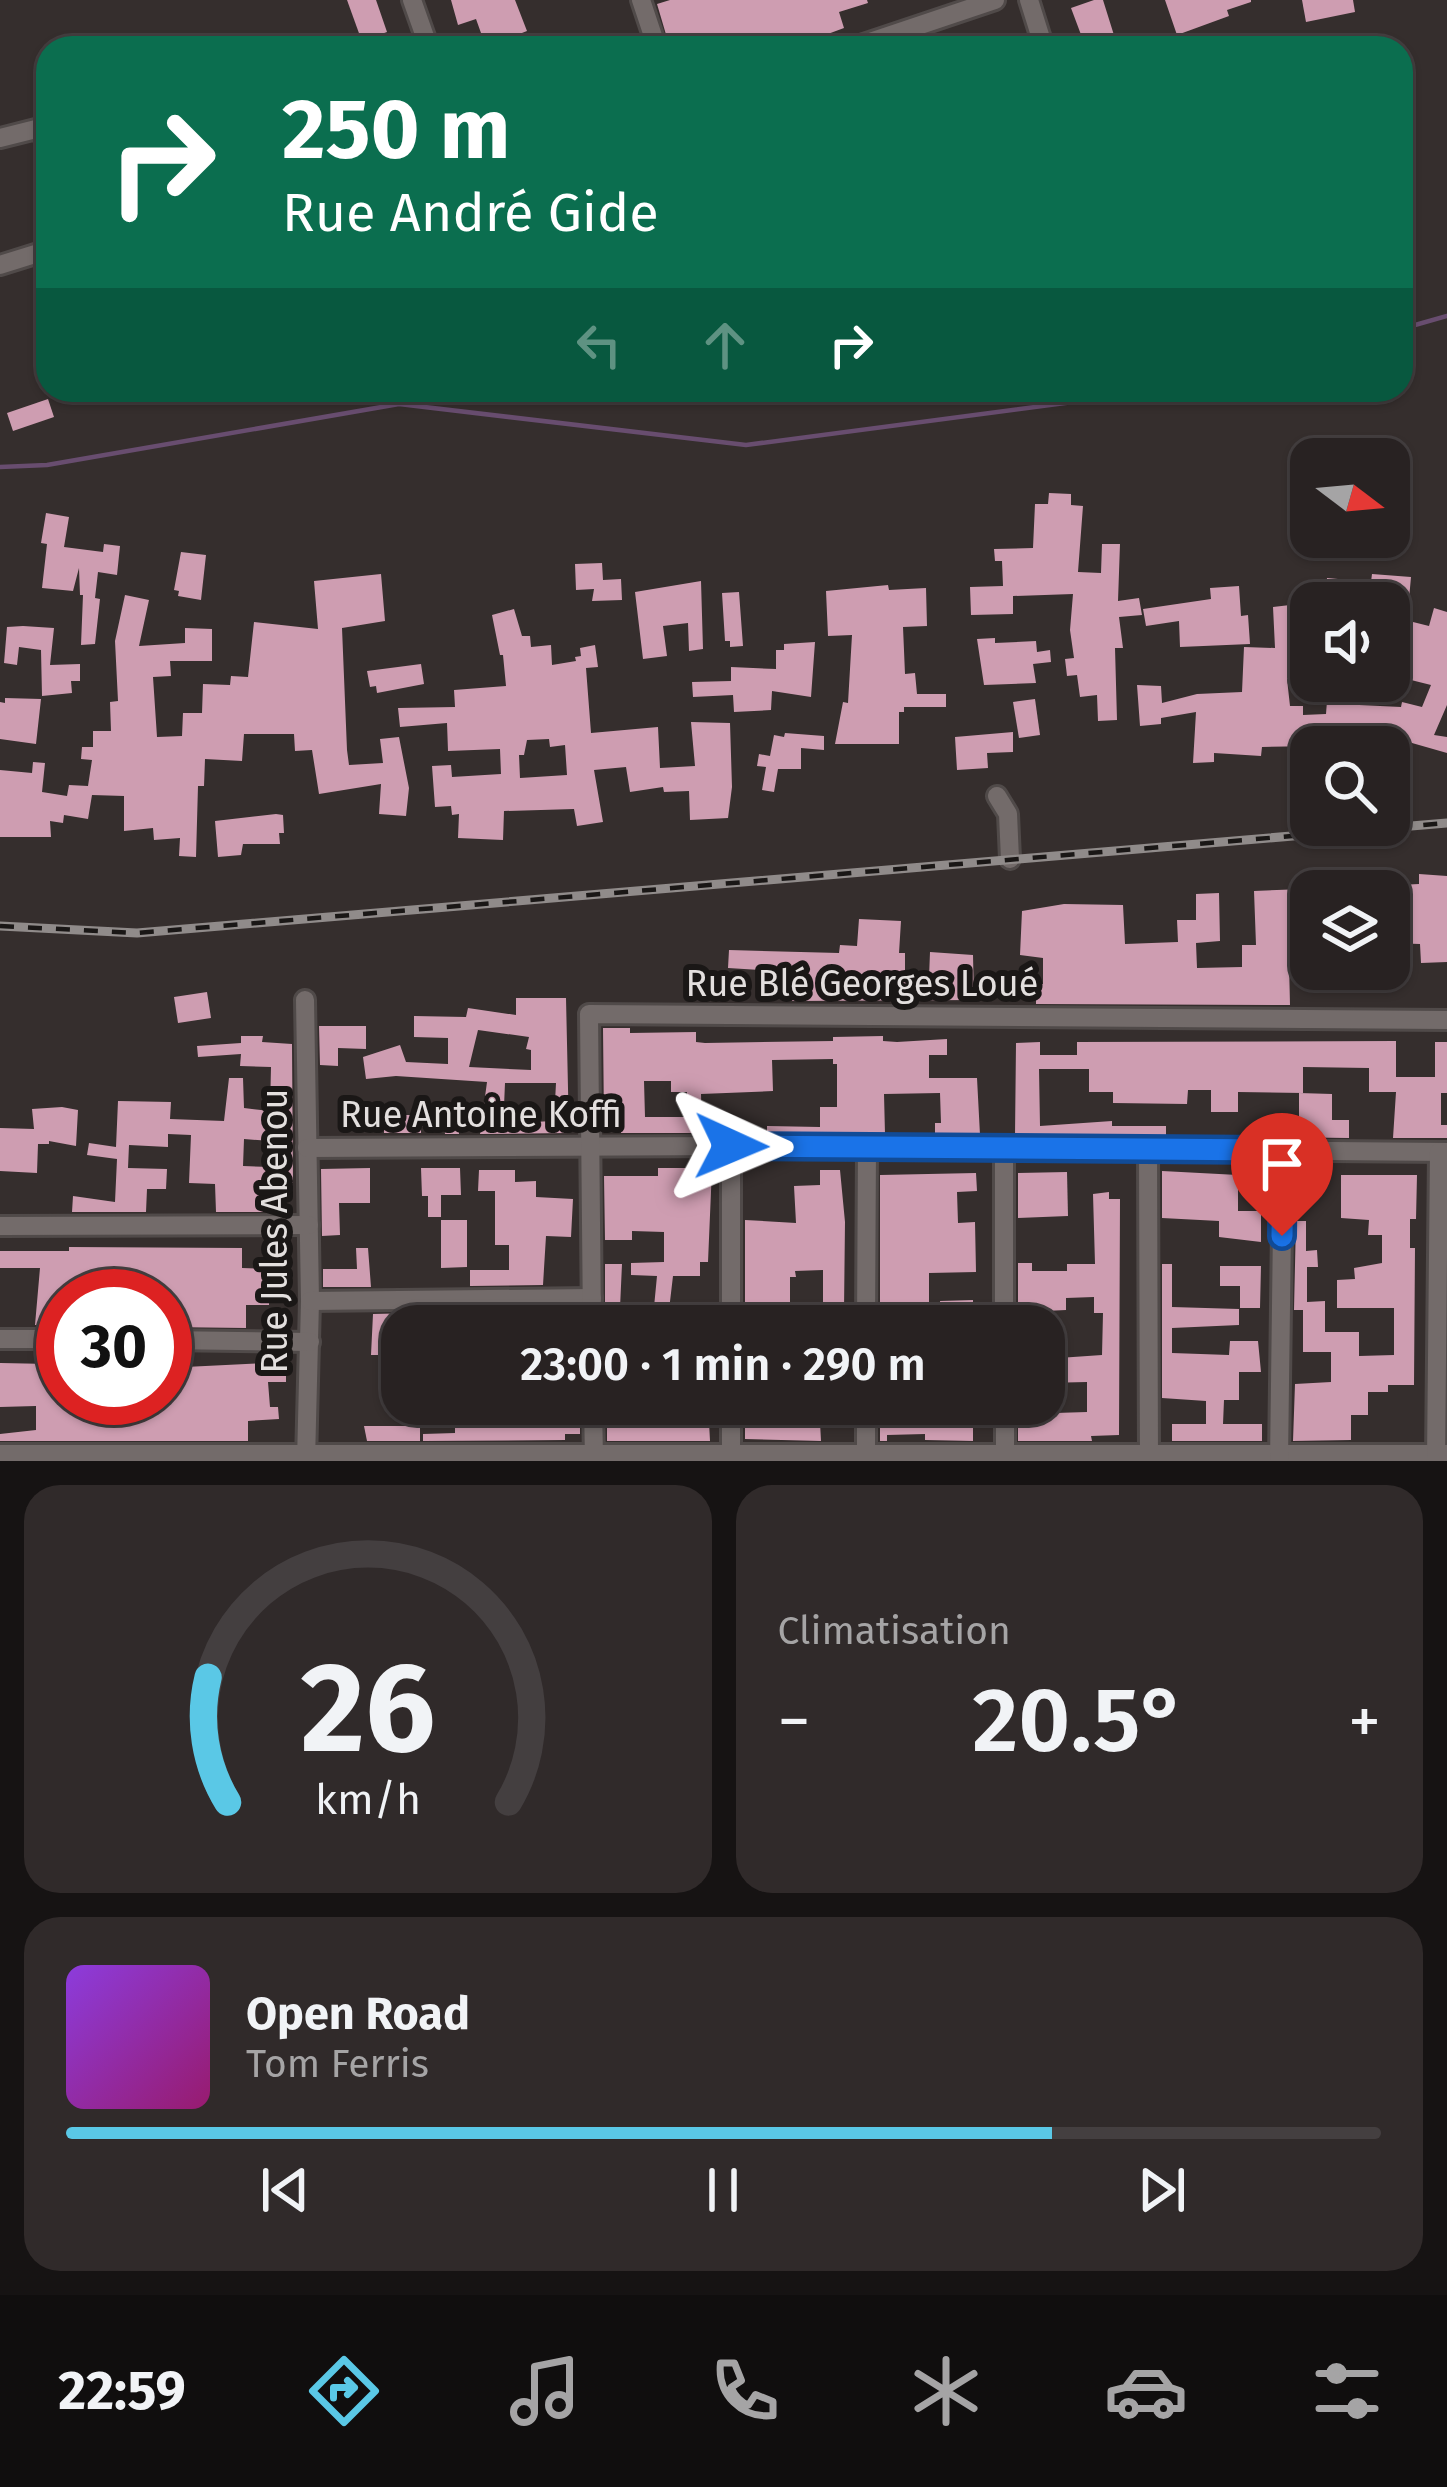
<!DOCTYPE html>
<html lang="fr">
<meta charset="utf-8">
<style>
:root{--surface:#282222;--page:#302a2a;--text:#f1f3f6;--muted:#a5a4a5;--line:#443f40;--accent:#5ac8e6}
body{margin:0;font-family:"Fira Sans",sans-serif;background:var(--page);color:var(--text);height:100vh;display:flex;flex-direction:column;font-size:45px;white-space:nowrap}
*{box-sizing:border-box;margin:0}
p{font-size:39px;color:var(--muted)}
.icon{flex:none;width:66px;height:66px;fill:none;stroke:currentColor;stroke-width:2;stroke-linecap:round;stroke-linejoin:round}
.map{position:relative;height:1461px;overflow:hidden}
.sheet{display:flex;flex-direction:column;gap:24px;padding:24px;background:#161313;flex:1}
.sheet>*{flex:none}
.banner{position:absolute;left:36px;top:36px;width:1377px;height:366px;border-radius:36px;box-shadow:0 3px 9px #0004,0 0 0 3px var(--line);background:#0b6e4f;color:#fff;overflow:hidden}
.needle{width:78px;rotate:106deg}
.controls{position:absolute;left:1290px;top:438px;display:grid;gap:24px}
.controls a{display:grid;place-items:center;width:120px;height:120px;border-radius:24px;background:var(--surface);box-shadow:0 3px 9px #0004,0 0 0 3px var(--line);font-size:60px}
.speed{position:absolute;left:36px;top:1269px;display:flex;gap:24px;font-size:60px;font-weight:700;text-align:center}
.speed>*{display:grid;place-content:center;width:156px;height:156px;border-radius:50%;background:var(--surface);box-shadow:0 3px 9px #0004,0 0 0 3px var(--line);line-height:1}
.speed .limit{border:18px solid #d22;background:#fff;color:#111}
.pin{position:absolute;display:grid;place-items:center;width:102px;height:102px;color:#fff;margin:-123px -51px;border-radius:50% 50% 50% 0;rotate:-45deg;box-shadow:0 0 12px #0007}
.pin .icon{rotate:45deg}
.me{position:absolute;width:132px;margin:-66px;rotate:91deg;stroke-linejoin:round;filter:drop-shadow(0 0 9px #0008)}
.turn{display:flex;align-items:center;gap:42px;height:252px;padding:0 48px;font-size:54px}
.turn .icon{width:156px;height:156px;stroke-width:2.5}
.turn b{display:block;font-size:84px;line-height:102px}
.lanes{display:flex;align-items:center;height:114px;padding:0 48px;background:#0003;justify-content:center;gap:60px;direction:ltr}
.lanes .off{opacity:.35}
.big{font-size:90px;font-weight:600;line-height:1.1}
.sheet .tile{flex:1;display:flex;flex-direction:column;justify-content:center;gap:18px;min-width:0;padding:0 42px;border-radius:36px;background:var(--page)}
.sheet .dial{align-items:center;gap:0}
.dial svg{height:312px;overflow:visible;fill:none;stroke:var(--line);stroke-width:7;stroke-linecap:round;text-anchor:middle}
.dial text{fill:var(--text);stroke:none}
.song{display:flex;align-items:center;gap:36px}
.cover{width:144px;height:144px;border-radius:18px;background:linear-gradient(135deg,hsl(270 70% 55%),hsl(320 70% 35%))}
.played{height:12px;border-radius:6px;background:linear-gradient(90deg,var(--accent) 75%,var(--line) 75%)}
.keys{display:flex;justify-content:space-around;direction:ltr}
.heat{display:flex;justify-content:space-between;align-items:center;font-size:66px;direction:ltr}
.sheet .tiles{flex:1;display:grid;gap:24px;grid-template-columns:1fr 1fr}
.tile:last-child{grid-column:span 2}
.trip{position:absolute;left:381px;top:1305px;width:684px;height:120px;border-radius:36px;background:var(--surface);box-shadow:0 3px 9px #0004,0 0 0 3px var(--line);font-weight:600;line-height:120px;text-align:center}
.tabs{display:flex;height:192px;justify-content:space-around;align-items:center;background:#100e0e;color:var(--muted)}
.tabs .icon{width:84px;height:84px}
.tabs .selected{color:var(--accent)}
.tabs b{font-size:54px;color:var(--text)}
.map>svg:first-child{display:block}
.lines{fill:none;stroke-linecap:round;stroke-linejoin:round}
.stream{stroke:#684d6f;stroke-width:4.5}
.building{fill:#ce9db1;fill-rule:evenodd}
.minor-casing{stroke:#504a49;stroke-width:24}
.minor{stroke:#736b6a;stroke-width:18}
.rail-casing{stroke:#908b8a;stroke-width:9}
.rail{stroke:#1a1716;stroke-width:4.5;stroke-dasharray:14;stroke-linecap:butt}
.route-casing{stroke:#114b97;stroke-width:30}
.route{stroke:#1a73e8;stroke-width:21}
.labels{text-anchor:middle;stroke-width:12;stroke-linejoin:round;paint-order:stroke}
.street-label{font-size:36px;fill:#e3dfde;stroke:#1a1716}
</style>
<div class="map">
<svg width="1447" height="1461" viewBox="0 0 1447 1461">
<rect width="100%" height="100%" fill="#352e2d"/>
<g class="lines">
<!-- stream -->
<g class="stream">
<path d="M1401,329L1447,316"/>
<path d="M0,467L47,465L399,404L746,445L1164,390"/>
</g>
</g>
<!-- building -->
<g class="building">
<path d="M347,0H376L387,32L365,40L360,36Z"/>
<path d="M451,0H515L527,31L486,47L476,19L458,25Z"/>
<path d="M670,0H867L868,3L839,12L844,28L790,48H670L657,4Z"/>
<path d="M1094,0H1103L1118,48H1086L1071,8Z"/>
<path d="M1165,0H1251V2L1227,10L1229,16L1177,35Z"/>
<path d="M1302,0H1353L1355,12L1306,22Z"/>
<path d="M48,399L54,417L13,431L7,413Z"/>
<path d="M1049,493L1071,494V505L1083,506L1078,572L1101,573L1102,544H1120L1118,601L1139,598L1142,615L1119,617L1123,648H1115L1117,720L1098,721L1097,695L1080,697L1077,675L1067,676L1065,659L1074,658L1070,630L1073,594L1013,596V614L971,615L970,587L1003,586L1002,561H995L994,549L1033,548L1035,504H1048Z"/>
<path d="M46,513L69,517L64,547L103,552L104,544L120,546L117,575L98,572L95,598L100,599L95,644L81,645L83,595H80L79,568L73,591L42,588L47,544L41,543Z"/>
<path d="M181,552L206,555L201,600L178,596L179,591L174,590Z"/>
<path d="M602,563L603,580L621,579L622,600L592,601L594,589L576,590L575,564Z"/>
<path d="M381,574L385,621L342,628L347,750L349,765L383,763L380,739L399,737L409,788L406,816L379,814L381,784L319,794L312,750L295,751L294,734H244L242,761L205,759L204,786H198L196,857L179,856L180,838L154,840L153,828L124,831V796L92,795L88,819L64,815L63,823L50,821L51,837H0V770L32,773L33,762L45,763L42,792L67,796L69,785L88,786L92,760L81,759L82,747H93V731H111L110,702L118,701L115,641L125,595L149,600L139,646L185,643V628L212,629V661H170L171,676L153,677L157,737L182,736L183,713H202L203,684L230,685L231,676L248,677L254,622L318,629L314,581Z"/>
<path d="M1372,574L1411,577L1409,599L1326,593L1327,578L1371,582Z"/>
<path d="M701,581L703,649L689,651L688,623L663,626L667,656L643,659L635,592Z"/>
<path d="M888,585L889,590L926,588L927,626L903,627L905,674L915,673L917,694H946V707H904V712H899V744H835L843,702L848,703L852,635L828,636L826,591Z"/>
<path d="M1239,586L1241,616L1248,615L1250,644L1180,647L1179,621L1146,626L1143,609L1211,599L1210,588Z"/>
<path d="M739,592L743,646L730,647V641H725L722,593Z"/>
<path d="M1290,605L1291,614L1311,615V647L1306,646L1300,681L1287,679L1290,706H1303V715L1326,714L1328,688L1362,692L1359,705L1401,707L1402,702L1422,707L1431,685L1391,675L1400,632L1389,629V616L1429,626L1434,608L1447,612V705L1434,735L1447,737V753L1405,741L1399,763L1389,760V747L1317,746L1262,747L1261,756L1214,753V762L1193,763L1196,712L1161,718V724L1140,726L1137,685L1161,686L1162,703L1197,694L1242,692L1244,647L1275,648L1273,607Z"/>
<path d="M514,609L522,636H530L531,647L551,645L552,665L576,661L575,657L581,656L580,648L595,645L598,667L586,668L591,733L658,727L660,768L695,766L691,722L730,723L732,787L728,818L690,820L689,791L664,792L663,787L630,792L626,767L594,770L603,822L577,826L574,809L504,811L503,840L458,838L459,814L452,815L451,806L435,807L432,766L451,765L452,777L501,774L500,749L448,751L447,723L400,727L398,708L455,707L454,690L506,686L503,655H500L492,615ZM549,739L550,747L565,745L567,775L520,778L519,755H524L527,740Z"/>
<path d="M23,626L54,628L50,665L80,664V681H71L72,693L42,696L41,650L19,647L17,665L4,663L7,627Z"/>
<path d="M995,638V643L1036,641L1037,652L1050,650L1051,662L1033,664L1036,683L984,685L977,639Z"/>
<path d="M815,642L811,697L772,691L771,710L734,712L733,695L693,697L692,682L731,681V667L776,669V650H784V644Z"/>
<path d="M421,664L424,684L377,693L376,686L370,687L367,671Z"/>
<path d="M5,698L41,699L36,744L0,739V702L5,703Z"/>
<path d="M1035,699L1040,735L1019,738L1013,702Z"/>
<path d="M1013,732V752L987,753L988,768L957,770L955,737Z"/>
<path d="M785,733L824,736V750L801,748V769H778L774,792L762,790L766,767L757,766L759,754L770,756L774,735L784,737Z"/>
<path d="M276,814L283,815L284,833H279L280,844H243L241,855L218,857L215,821Z"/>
<path d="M1419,874L1447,876V962L1421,963L1420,944L1389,943V921H1400L1399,885L1419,884Z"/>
<path d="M1304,889L1305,904L1298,905V928H1311V962L1289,963L1290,1005L1036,1004V984H1043V958L1020,955L1022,911L1064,904L1123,905L1125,944L1178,942L1177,920H1196V894L1219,893L1220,941L1196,943L1197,968L1242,967V945H1256L1254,891Z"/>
<path d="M859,919L901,921L899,953H905V979L929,978L930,952L973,955L974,1000L792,1001L794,972L728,968L729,950L839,953L840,945L857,946Z"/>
<path d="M207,992L211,1018L178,1023L174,997Z"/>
<path d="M516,998H566L569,1133L480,1134L487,1082L396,1076L366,1079L363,1057L400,1045L406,1062L448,1064V1038L414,1037V1016L466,1017L468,1008L516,1015ZM478,1030L529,1037L526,1049L531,1050V1070L469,1067ZM505,1083H556L554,1121L512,1123L513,1106H504Z"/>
<path d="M319,1026H366V1049L338,1048V1066L320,1065Z"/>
<path d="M603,1028H630V1033L696,1032V1042L705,1043L833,1041V1037L883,1036V1041L897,1042L947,1039V1055H929V1078H977L980,1135L935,1134V1123H941L940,1093L884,1094L885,1134L767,1133V1126L820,1127V1107H837V1064H833V1059L772,1060L773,1091L701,1094L702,1133H621V1122H604ZM644,1081H671V1092H687L686,1117H645Z"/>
<path d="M241,1036H263L262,1042L292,1044L293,1183H281L280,1207L291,1208V1212H216L215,1184L189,1183L191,1135L168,1134V1147L129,1145L128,1168L167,1169L166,1189H147L146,1212H72L73,1196L115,1202L117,1159L87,1155L89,1143L116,1147L118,1101L171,1102L170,1119L224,1121L229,1078H243L244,1108L270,1111L271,1067L240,1066L241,1054L198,1057L197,1046L241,1043ZM244,1139L271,1141V1167L243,1166Z"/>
<path d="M1396,1041V1077H1435V1042H1447V1093H1441V1125H1447V1138H1393L1396,1092H1369V1068L1303,1067V1093L1238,1092V1112H1211V1090H1188L1187,1104L1113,1103V1092H1089V1069H1039L1040,1126L1112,1121V1126H1166V1136L1015,1135L1016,1043L1040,1042V1055H1077V1042Z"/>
<path d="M1299,1093L1332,1094V1120H1349V1138L1262,1137V1121L1299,1122Z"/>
<path d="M458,1103L459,1134H445L444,1126L421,1127V1133H384V1115H441V1104Z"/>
<path d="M62,1107L78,1110L76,1146L49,1141V1144H38L37,1173L0,1171V1128L34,1129L32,1109Z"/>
<path d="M370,1168V1203H339L340,1235L322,1236L321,1169Z"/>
<path d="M421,1168H460L461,1195H441V1217H428V1196H422Z"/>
<path d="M658,1168H712L708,1262H700V1276H673L669,1310L708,1311V1326H605V1264H622L620,1308L654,1307L657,1276L631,1275V1263L664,1262V1232L632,1231V1240H605L604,1176H658Z"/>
<path d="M479,1170H515V1182L536,1181V1197L573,1199L571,1237L546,1236L543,1285L470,1286V1270H509V1245H495V1191H478Z"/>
<path d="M820,1170H840L845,1222L844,1310H823V1270L795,1271L796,1277H790V1326L745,1322V1220L796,1223L794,1186L820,1185Z"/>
<path d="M1162,1171L1238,1175V1211H1261V1242L1219,1237V1221L1162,1218Z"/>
<path d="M1067,1172L1068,1216L1018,1218V1173Z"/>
<path d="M976,1173L977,1191L957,1192L958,1223L975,1222L976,1272L929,1273V1305H897V1310H890V1326H880V1175Z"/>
<path d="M1341,1175H1417L1416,1219H1410V1248H1415L1414,1385H1388V1392H1368V1415H1351V1440L1293,1441L1295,1384L1331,1382V1352H1303V1310H1294L1296,1221H1306V1251L1317,1250L1318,1267H1307V1302L1325,1301V1332H1359V1356L1394,1355V1308H1337V1280L1355,1279L1354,1268L1382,1263V1235H1368L1369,1220L1341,1218Z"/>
<path d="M1109,1192V1199H1120L1119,1435L1091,1436L1092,1441H1018V1404H1055V1413L1087,1412V1382L1044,1383V1359L1102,1355L1103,1313H1094V1297L1066,1298V1310L1045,1311V1320L1037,1321V1326H1018V1263H1032V1271H1067V1264H1095L1093,1194Z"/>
<path d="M441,1220H467V1267L441,1268Z"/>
<path d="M69,1247L242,1248V1268L270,1269L269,1305H246V1328L165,1327V1296H63V1325H35L40,1268H0V1251H69Z"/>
<path d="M356,1248H368L371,1287H323V1269H357Z"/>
<path d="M1162,1264H1172V1307L1239,1309V1325L1172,1328V1353L1229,1355L1230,1341H1258L1261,1372H1239V1400H1224L1223,1424H1262V1441H1172V1424H1206V1401L1162,1398Z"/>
<path d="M1220,1266H1261L1260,1308H1240V1286H1220Z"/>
<path d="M973,1300V1326H941L940,1301Z"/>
<path d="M415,1313V1326H402V1355H371L373,1314Z"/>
<path d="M50,1360H63V1398H114V1409H165V1368L286,1362V1382H268L270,1407H278L279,1419L248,1421V1441H0V1434L36,1430V1406L0,1407V1363L50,1364Z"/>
<path d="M469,1404H580V1434H565V1440L423,1441V1434L455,1433V1405Z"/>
<path d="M607,1404H622L621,1410L660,1412V1404H718V1422H709L710,1441H607Z"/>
<path d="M745,1404H794L792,1424L820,1422L821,1441L745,1439Z"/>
<path d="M925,1404L973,1406V1441L925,1440V1434L887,1435V1441H880V1413L883,1418L925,1417Z"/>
<path d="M364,1426H420V1441H367Z"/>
</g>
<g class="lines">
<defs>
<g id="minor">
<path d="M412,0L429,48"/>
<path d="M641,0L657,48"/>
<path d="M1029,0L1044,48"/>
<path d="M852,48L995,0"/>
<path d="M0,138L36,129L42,132L48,150"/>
<path d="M0,265L48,250"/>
<path d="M997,796L1008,814L1010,859"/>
<path d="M305,1000L310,1301L306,1461"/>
<path d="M307,1148L731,1146L1447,1152"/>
<path d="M1148,1148L1149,1461"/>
<path d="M1004,1150V1326"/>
<path d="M0,1226L309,1225"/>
<path d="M310,1301L592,1298"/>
<path d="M592,1326L589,1014L1447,1020"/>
<path d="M731,1326V1146"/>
<path d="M866,1326L867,1148"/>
<path d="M0,1339H63"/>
<path d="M165,1340L310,1342"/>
<path d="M593,1404L594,1459"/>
<path d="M1005,1404V1461"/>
<path d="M0,1454H1447"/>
<path d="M731,1461V1404"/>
<path d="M866,1461V1404"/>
<path d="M1279,1461L1283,1150"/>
<path d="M1436,1461L1439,1152"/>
</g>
</defs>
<!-- minor casing -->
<use href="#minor" class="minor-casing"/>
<!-- minor -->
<use href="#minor" class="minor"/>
<defs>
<path id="rail" d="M0,926L137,933L1447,823"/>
</defs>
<!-- rail casing -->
<use href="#rail" class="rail-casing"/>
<!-- rail -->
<use href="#rail" class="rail"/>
</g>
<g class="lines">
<defs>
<path id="route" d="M731,1146L1283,1150L1282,1236"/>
</defs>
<!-- route casing -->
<use href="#route" class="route-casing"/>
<!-- route -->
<use href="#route" class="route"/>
</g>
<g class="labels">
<!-- street labels -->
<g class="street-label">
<text x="862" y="996">Rue Blé Georges Loué</text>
<text x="481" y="1127">Rue Antoine Koffi</text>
<text transform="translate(274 1231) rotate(-90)" y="13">Rue Jules Abenou</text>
</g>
</g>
</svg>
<div class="controls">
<a><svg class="needle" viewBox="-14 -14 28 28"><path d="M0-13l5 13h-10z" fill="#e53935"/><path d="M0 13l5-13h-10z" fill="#a5a4a5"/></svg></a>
<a><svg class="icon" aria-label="sound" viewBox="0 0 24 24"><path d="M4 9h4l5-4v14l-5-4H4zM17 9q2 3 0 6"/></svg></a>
<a><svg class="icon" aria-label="search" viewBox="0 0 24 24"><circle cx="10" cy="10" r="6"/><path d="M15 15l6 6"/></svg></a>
<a><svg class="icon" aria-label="layers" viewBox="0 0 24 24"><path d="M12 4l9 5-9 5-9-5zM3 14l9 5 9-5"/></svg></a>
</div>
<div class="speed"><div class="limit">30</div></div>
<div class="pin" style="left:1282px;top:1236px;background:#d93025"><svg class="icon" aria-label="arrive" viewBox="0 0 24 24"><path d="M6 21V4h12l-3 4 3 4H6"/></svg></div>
<svg class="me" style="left:731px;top:1146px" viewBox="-20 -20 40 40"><path d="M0-17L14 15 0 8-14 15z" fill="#1a73e8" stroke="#fff" stroke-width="4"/></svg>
<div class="trip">23:00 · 1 min · 290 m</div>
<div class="banner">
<div class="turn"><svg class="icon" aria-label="right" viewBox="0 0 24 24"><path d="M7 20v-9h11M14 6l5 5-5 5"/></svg><div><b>250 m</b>Rue André Gide</div></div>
<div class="lanes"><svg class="icon off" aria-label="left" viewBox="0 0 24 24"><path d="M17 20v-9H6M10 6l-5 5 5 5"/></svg><svg class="icon off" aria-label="ahead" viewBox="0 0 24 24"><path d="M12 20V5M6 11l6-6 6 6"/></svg><svg class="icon" aria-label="right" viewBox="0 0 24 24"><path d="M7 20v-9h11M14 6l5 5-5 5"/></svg></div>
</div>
</div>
<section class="sheet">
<div class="tiles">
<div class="tile dial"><svg viewBox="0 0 100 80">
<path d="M14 69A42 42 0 1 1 86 69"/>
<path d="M14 69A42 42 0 0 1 9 37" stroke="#5ac8e6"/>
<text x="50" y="56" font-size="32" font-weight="700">26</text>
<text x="50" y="72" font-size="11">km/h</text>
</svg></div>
<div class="tile"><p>Climatisation</p>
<div class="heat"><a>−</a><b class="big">20.5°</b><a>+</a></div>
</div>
<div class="tile">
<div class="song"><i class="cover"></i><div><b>Open Road</b><p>Tom Ferris</p></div></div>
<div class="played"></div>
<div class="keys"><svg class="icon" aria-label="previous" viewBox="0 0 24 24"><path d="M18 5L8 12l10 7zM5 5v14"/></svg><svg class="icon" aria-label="pause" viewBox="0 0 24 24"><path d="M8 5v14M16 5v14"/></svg><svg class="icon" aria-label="next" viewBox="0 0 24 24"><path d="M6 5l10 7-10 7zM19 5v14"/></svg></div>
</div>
</div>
</section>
<nav class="tabs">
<b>22:59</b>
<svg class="icon selected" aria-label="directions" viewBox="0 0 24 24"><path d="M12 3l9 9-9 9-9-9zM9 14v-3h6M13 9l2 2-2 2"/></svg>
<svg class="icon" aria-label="music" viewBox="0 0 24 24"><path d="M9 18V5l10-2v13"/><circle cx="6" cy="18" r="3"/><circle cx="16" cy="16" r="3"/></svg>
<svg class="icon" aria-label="phone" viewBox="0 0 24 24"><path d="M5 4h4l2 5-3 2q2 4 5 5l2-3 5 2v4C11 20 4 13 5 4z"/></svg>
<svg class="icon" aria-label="climate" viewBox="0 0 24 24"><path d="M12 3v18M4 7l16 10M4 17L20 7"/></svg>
<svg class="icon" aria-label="car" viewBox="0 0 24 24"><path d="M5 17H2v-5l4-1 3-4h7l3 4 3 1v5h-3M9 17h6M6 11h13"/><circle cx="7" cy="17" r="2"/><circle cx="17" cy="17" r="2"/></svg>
<svg class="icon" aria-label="filters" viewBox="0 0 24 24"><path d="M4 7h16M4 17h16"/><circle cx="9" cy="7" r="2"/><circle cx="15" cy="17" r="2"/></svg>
</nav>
